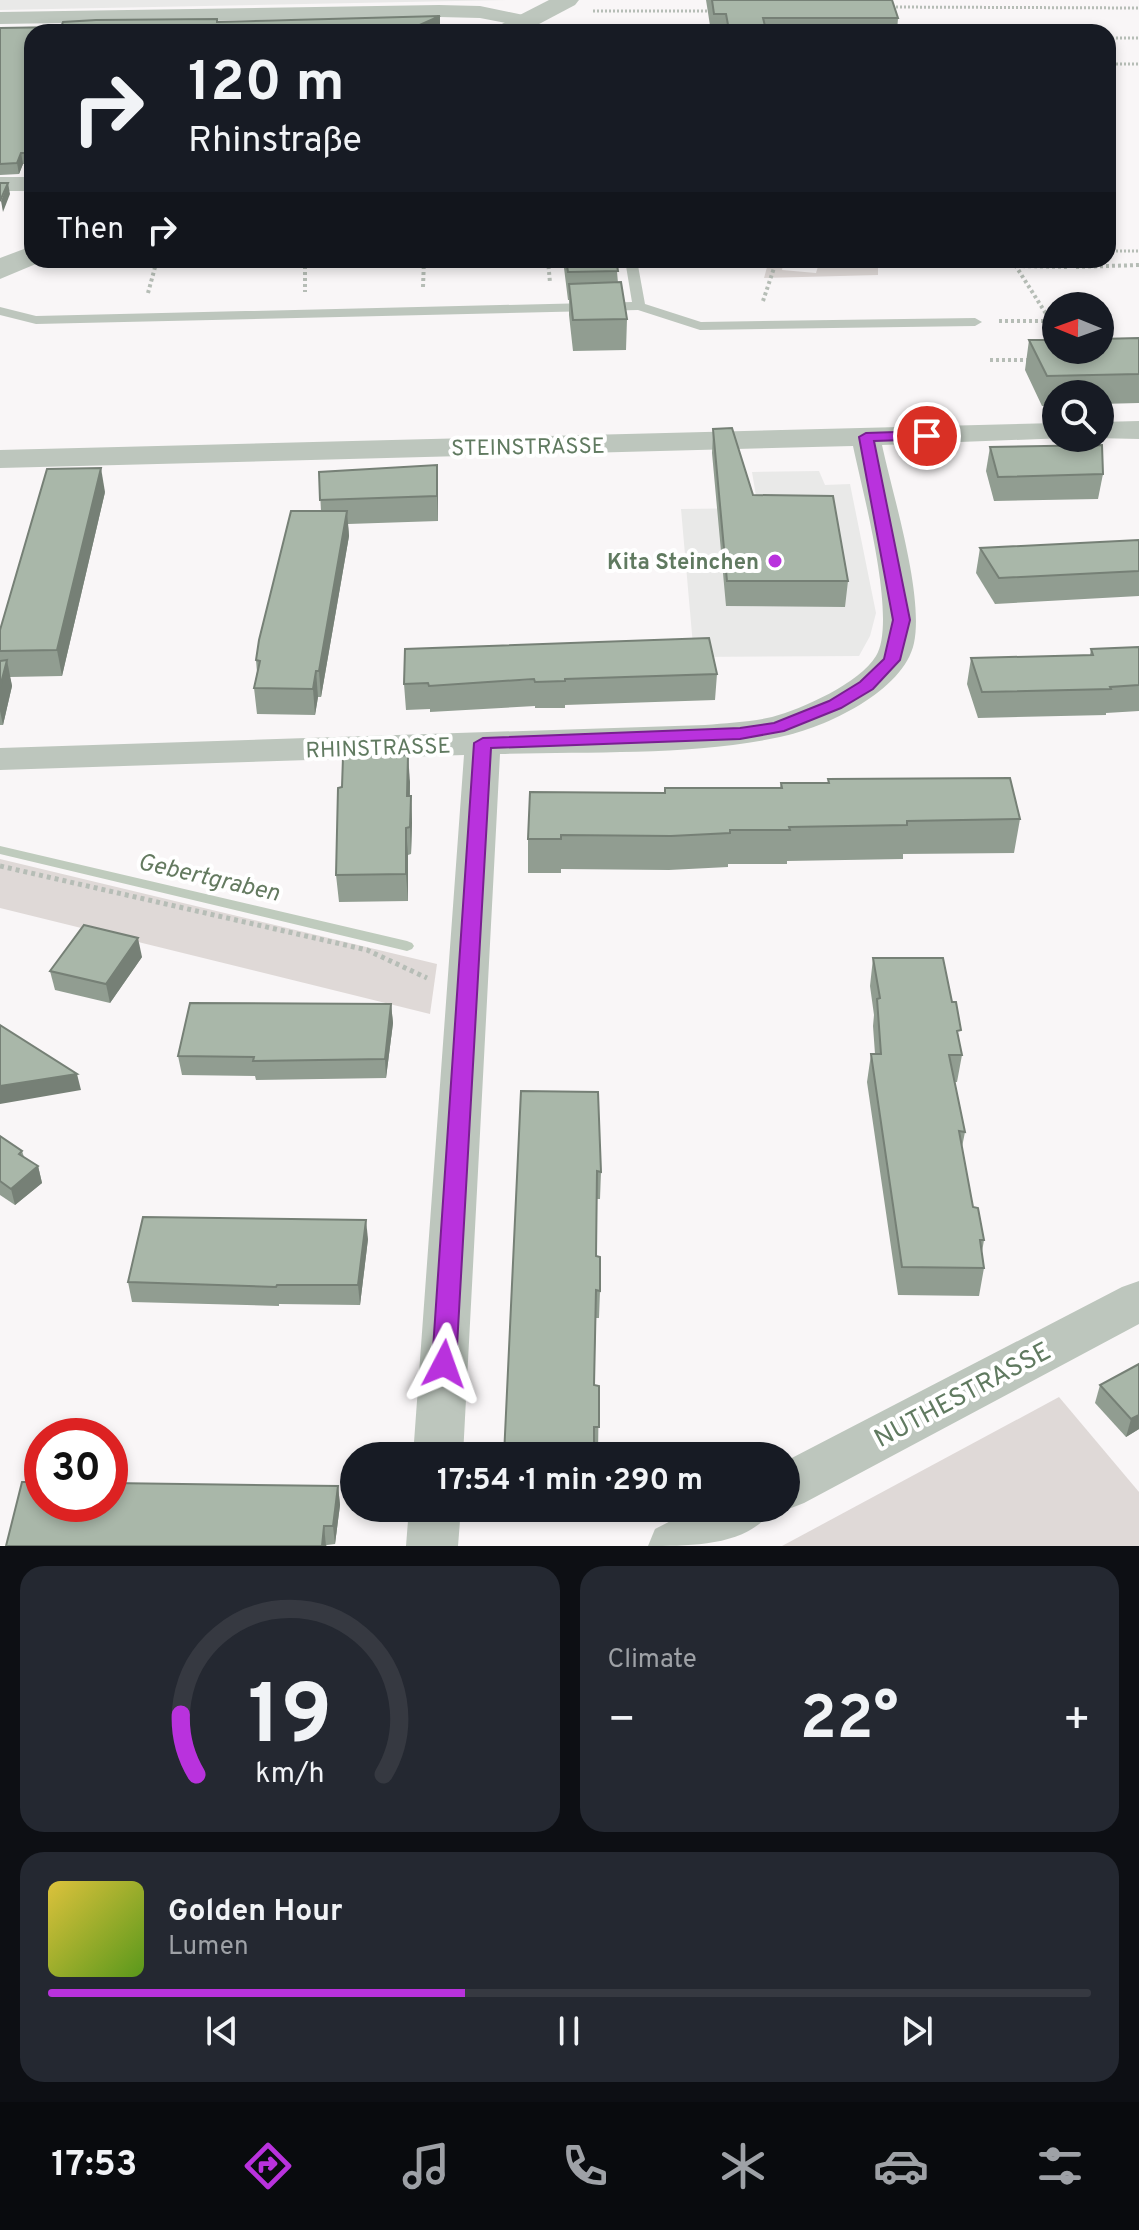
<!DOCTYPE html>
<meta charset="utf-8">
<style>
:root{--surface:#171b24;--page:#242831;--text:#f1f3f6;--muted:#9ea1a6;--line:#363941;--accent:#b932dd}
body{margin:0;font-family:Overpass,sans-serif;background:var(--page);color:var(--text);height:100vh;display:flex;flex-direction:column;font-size:30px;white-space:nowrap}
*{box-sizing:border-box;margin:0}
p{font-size:26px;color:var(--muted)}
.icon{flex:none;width:44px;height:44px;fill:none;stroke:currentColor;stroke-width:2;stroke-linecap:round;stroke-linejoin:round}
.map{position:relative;height:1546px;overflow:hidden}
.panel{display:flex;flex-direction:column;gap:20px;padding:20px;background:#0d0f14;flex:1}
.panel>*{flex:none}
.guide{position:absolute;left:24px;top:24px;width:1092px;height:244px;border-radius:24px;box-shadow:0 4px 12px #0003;background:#171b24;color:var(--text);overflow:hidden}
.needle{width:52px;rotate:271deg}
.buttons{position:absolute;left:1042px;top:292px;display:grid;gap:16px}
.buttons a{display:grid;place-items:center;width:72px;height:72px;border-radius:50%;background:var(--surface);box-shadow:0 4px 12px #0003;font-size:40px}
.speed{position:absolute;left:24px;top:1418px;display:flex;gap:16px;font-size:40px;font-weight:700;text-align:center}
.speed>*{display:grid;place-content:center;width:104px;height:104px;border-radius:50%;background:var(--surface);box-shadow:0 4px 12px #0003;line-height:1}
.speed .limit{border:12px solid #d22;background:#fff;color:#111}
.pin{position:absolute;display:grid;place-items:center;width:68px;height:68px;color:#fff;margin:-34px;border:4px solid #fff;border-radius:50%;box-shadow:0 2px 8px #0007}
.me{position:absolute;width:88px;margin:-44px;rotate:4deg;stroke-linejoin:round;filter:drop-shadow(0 0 6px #0008)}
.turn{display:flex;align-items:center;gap:28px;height:168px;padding:0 32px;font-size:36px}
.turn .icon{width:104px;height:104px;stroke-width:2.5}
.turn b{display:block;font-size:56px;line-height:68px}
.then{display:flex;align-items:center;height:76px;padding:0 32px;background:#0003;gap:16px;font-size:30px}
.big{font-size:60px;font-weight:700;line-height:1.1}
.panel .widget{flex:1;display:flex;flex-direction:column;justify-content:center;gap:12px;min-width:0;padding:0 28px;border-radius:24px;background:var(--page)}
.panel .dial{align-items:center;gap:0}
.dial svg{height:208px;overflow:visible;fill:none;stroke:var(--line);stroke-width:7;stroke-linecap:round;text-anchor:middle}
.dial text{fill:var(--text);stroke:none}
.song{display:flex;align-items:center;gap:24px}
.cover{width:96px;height:96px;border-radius:12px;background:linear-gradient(135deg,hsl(50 70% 55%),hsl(90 70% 35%))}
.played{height:8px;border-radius:4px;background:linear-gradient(90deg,var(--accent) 40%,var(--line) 40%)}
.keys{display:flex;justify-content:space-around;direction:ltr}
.heat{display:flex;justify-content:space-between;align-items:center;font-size:44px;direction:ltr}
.panel .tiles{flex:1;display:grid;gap:20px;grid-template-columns:1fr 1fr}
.widget:last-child{grid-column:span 2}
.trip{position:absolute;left:340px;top:1442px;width:460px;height:80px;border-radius:40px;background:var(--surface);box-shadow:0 4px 12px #0003;font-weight:700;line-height:80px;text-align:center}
.tabs{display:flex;height:128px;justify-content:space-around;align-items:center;background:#090b0e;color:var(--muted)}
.tabs .icon{width:56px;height:56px}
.tabs .active{color:var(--accent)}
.tabs b{font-size:36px;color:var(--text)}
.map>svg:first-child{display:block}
.built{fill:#e9e9e8}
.green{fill:#dfd9d7}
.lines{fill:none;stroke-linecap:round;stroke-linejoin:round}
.stream{fill:#bfcbbd;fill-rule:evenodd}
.path-far2{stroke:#b6bdb6;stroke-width:3;stroke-dasharray:2 2;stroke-linecap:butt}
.path-far1{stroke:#b6bdb6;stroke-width:4;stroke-dasharray:3 3;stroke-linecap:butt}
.path{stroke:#b6bdb6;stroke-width:5;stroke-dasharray:4 4;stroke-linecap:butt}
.service{fill:#bdc6bd;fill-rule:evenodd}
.minor{fill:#bdc6bd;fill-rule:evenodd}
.tertiary{fill:#bdc6bd;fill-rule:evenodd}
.wall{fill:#919d91}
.shaded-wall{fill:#768076}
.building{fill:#a9b7a9;stroke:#768076;stroke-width:2}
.route{fill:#b932dd;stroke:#782090;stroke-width:2}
.poi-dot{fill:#b932dd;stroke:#fff;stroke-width:3}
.labels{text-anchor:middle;stroke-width:8;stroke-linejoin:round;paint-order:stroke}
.street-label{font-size:22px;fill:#607a60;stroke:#fff}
.poi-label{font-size:22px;font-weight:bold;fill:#607a60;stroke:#fff;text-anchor:end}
.water-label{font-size:24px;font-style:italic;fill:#647a60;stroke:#fff}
.near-street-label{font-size:26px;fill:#607a60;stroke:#fff}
</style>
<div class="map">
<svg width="1139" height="1546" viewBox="0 0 1139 1546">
<rect width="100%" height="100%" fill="#f9f6f7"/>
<!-- built -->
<g class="built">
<path d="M0,0H507L0,10Z"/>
<path d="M819,471L825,485L850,484L876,613L870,636L859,656L694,657L681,509L758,508L752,472Z"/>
</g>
<!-- green -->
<g class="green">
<path d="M769,260H784L782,270L816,273L820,260H837L836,265L866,268L869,260H878V275L764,278Z"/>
<path d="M0,859L437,964L430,1014L0,908Z"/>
<path d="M1059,1397L1139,1492V1546H782Z"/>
</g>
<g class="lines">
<!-- stream -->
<path class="stream" d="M0,846L407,941L412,943L414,946L412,949L407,951L0,854Z"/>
<!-- path-far2 -->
<g class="path-far2">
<path d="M888,7L1139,8"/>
<path d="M593,11H711"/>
<path d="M1108,38H1139"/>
<path d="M1108,64H1139"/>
<path d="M1108,251H1139"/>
</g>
<!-- path-far1 -->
<g class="path-far1">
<path d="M305,260V292"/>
<path d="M548,260L550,283"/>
<path d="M1012,260L1050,320"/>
<path d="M879,262L1006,260"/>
<path d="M1016,266L1068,267"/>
<path d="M1076,267L1139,265"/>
<path d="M423,287L424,260"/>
<path d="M148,293L157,260"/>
<path d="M763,301L776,262L766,260"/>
<path d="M999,321H1050L1056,339"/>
<path d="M990,360H1030"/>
</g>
<!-- path -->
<path class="path" d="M0,866L367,950L427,978"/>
<!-- service -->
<path class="service" d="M625,260H637L645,304L701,322L975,318L982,322L975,326L700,330L638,310L36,324L0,315V307L36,316L632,302Z"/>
<!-- minor -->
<g class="minor">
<path d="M439,5L480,6L533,17L536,21L526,27L480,18L439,17L0,24V12Z"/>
<rect x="0" y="177" width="32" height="14"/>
<path d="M1139,421V439L1094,438H1100V422Z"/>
<path d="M1056,423V438H1066L882,445C893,496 924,595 914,643C904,691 825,728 780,737C692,756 591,751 500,754L463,1456H413L464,755L0,770V748L705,725C727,723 751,722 772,717C802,709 860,683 876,656C898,620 862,490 853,446L0,468V450Z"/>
<path d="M1139,1281V1324L804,1503L786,1510L781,1508H786V1461L1122,1287Z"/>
<path d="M409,1508H461L458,1546H406Z"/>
<path d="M696,1508H773C751,1546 692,1546 648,1546L655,1529Z"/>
</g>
<!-- tertiary -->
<g class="tertiary">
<path d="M549,0H579L575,5L524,32H493L496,27Z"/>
<path d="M32,246V260L43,261L0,279V258Z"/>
</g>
</g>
<!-- wall -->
<g class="wall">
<path d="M706,0H892L898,18L897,32H711Z"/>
<path d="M440,16V26L426,32H32V164H23L19,174L0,175V28Z"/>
<path d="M563,260H616L618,283L627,319L626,350L573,351L569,315V300H568Z"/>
<path d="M1037,260H1079L1078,264H1039Z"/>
<path d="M1139,338V403L1100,404V394H1056V405L1042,406L1025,370L1029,340Z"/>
<path d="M713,429L753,495L848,581L845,607L726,606L712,453Z"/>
<path d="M990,447L1103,474L1098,499L994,501L986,471Z"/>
<path d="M319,472L438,490V521L348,524L349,536L321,697H318L315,715L257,714L254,688L257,672L256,660L321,511Z"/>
<path d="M105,492L62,676L10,677L12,686L3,725H0V630Z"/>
<path d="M1139,540V596L995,604L976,573L980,548Z"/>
<path d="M1139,647V711L1106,713V715L978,718L967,684L971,658L1090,655L1091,649Z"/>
<path d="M717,674L715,700L565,705V708H535V706L430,712V709L406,710L404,684Z"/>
<path d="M828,779L1020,819L1014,853L903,854V859L787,861V864H728V867L669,870L561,869V873H528V839L665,793L780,788L781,783H828Z"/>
<path d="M410,782V796H411L412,823L411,854L408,855V901L339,902L336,875Z"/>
<path d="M142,957L110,1003L55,990L50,971Z"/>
<path d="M873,958L959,1042L962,1055L957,1082H955L965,1132L962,1147L973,1207L984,1240L982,1252L984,1268L979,1296L898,1295L867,1082L871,1054H875L873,1026L874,1015L870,986Z"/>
<path d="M391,1004L393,1023L386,1078L256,1080L255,1076L182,1075L178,1056Z"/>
<path d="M521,1091L601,1172L600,1199H597L596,1256L600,1291L599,1318H596L594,1385L599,1386L598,1454L594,1455Z"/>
<path d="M0,1136L22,1151L24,1157L38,1166L42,1183L15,1205L0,1195Z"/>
<path d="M368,1239L360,1305L279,1304V1306L132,1302L128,1282Z"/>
<path d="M1139,1364V1429L1126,1437L1095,1403L1100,1385Z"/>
<path d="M338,1486L340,1505L335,1544L327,1545L326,1546H6Z"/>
</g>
<!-- shaded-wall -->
<g class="shaded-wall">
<path d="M440,16V26L426,32H404Z"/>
<path d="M21,153L23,164L19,174L17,163Z"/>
<path d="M8,183L10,194L3,212L1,201Z"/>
<path d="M437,465L438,490V521L437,496Z"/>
<path d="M101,468L105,492L62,676L57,650Z"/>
<path d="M347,511L349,536L321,697L319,671Z"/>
<path d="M7,660L12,686L3,725L0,711V687Z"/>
<path d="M316,671L318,697L315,715L313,689Z"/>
<path d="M408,755L410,782L409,822L407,796Z"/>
<path d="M411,796L412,823L411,854L410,827Z"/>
<path d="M406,828L408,855V901L406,874Z"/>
<path d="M138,938L142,957L110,1003L106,984Z"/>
<path d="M391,1004L393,1023L386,1078L385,1059Z"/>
<path d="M77,1074L81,1090L0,1104V1086Z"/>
<path d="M38,1166L42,1183L15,1205L11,1189Z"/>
<path d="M366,1220L368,1239L360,1305L358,1285Z"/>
<path d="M1139,1415V1429L1126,1437L1131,1419Z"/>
<path d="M338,1486L340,1505L335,1544L333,1526Z"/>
<path d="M324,1526L326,1546H322Z"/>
</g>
<!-- building -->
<g class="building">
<path d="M712,0H892L898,18H763L766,30H729L726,14H714Z"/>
<path d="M440,16L404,32H32V153H21L17,163L0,164V28L61,27L63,22L96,20L217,19V22Z"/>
<path d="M0,183H8L0,201Z"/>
<path d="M566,260H616L618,271L568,272Z"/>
<path d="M621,282L627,319L573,320L569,284Z"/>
<path d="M1139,338V374L1047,376L1029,340H1056V350H1100V339Z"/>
<path d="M732,428L753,495L833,496L848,581H727L713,429Z"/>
<path d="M1102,445L1103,474L998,477L990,447Z"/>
<path d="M437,465V496L320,500L319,472Z"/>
<path d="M101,468L57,650L0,651V630L47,469Z"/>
<path d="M291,511H347L319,671H316L313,689L254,688L260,661L256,660L259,640Z"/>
<path d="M1139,540V571L999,578L980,548Z"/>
<path d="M709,638L717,674L565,679V681L535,682L534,679L429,686L428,683L404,684L405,649Z"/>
<path d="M1139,647V685L1110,687L1111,689L982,692L971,658L1093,655L1091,649Z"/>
<path d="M7,660L0,687V661Z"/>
<path d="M408,755L407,796H411L410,827L406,828V874L336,875L338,788L342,787L343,757Z"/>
<path d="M1010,778L1020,819L907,821V825L789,827L790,830H730V833L671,836L561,835V839H528L530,792L665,793V788H782L781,783H829L828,779Z"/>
<path d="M84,925L138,938L106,984L50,971Z"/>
<path d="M873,958H943L952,1002H956L961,1030L957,1031L962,1055H949L965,1132L959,1131L973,1207L978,1208L984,1240H980L984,1268L902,1267L871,1054H881L877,999L880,998Z"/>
<path d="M190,1003L391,1004L385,1059L253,1061L254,1057L178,1056Z"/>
<path d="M0,1025L77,1074L0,1086Z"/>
<path d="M521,1091L598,1092L601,1172L597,1171L596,1256L600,1257V1291L596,1290L594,1385L599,1386V1427H594V1456H504Z"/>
<path d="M0,1136L22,1151L19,1154L38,1166L11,1189L0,1181Z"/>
<path d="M143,1217L366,1220L358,1285H277L276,1287L128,1282Z"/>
<path d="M1139,1364V1415L1131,1419L1100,1385Z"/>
<path d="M22,1482H42V1504H110V1483L338,1486L333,1526H324L322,1546H6Z"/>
</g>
<!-- route -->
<path class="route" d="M927,431L932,433V439L874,441L910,620L900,660L873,689L841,708L784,731L740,739L491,748L456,1364L452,1371L444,1374L435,1371L432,1364L474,743L483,738L740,728L774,723L829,701L860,682L884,659L893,620L859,437L866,433Z"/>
<!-- markers -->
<circle class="poi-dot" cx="775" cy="561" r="8"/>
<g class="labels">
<!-- street labels -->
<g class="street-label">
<text transform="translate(528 446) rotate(-1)" y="8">STEINSTRASSE</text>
<text transform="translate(378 747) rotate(-2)" y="8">RHINSTRASSE</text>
</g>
<!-- poi labels -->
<g class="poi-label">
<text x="759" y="569">Kita Steinchen</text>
</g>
<!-- water labels -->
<g class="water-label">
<text transform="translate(209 877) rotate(13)" y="8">Gebertgraben</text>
</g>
<!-- near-street labels -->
<g class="near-street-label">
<text transform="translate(962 1394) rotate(-28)" y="9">NUTHESTRASSE</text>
</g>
</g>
</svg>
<div class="buttons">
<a><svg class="needle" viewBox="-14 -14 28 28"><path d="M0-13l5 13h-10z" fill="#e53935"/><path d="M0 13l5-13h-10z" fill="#9ea1a6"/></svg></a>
<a><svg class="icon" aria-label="search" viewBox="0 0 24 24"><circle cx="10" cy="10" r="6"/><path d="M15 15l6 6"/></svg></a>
</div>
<div class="speed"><div class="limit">30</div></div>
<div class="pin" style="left:927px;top:436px;background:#d93025"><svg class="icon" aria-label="arrive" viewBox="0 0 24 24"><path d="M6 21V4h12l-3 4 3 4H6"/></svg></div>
<svg class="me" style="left:444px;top:1364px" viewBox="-20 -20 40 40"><path d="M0-17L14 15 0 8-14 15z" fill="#b932dd" stroke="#fff" stroke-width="4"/></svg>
<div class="trip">17:54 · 1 min · 290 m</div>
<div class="guide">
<div class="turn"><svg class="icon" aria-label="right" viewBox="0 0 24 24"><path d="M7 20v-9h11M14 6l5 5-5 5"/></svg><div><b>120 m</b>Rhinstraße</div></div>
<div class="then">Then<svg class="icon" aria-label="right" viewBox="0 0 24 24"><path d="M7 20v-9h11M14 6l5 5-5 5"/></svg></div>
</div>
</div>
<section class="panel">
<div class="tiles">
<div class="widget dial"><svg viewBox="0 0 100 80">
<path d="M14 69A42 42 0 1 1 86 69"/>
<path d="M14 69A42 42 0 0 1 8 46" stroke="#b932dd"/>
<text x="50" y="56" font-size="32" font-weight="700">19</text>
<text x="50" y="72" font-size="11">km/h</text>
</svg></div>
<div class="widget"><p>Climate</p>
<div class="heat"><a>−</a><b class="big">22°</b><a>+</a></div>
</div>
<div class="widget">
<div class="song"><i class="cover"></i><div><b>Golden Hour</b><p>Lumen</p></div></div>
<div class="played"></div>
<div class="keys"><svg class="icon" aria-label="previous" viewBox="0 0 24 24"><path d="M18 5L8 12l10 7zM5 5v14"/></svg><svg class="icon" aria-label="pause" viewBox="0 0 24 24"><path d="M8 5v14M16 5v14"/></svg><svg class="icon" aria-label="next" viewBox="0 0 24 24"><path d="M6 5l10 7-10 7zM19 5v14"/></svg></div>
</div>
</div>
</section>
<nav class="tabs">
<b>17:53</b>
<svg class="icon active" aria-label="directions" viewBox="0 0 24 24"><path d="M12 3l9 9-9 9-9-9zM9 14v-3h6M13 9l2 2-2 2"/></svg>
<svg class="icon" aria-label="music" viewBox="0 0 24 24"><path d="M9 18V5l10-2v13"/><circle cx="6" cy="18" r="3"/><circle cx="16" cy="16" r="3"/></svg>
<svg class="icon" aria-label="phone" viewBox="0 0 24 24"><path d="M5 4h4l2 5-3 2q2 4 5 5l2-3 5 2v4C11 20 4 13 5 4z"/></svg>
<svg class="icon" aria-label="climate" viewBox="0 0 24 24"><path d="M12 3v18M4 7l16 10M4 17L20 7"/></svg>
<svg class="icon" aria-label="car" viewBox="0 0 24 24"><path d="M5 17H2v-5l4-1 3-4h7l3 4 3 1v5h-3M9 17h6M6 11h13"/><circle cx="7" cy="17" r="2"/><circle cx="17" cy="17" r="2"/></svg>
<svg class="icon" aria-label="filters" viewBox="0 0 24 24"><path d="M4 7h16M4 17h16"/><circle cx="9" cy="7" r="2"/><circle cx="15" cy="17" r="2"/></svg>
</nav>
